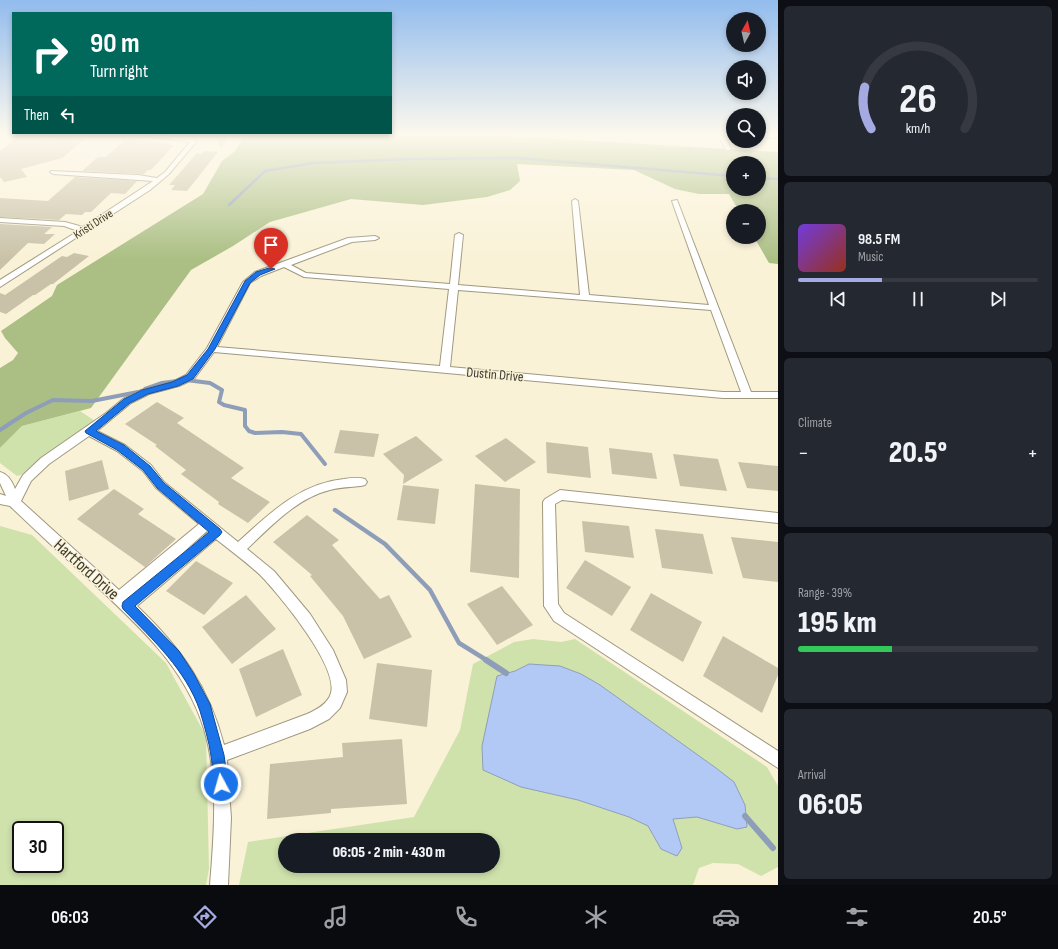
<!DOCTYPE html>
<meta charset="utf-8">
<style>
:root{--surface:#171b24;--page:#242831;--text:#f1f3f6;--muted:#9ea1a6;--line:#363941;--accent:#a5abe2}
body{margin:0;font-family:"Sofia Sans Condensed",sans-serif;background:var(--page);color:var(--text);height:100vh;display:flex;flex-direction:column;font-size:15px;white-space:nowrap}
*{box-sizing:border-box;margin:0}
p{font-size:13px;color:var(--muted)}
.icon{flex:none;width:22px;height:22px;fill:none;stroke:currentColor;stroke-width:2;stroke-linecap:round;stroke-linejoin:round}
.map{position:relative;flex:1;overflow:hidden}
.side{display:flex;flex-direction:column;gap:6px;padding:6px;background:#0d0f14;width:280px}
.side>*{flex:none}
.guide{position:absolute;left:12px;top:12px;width:380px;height:122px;border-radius:0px;box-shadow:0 2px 6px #0003;background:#00695c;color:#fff;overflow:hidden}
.needle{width:26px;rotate:8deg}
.fabs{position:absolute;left:726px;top:12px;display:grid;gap:8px}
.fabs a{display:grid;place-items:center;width:40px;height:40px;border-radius:50%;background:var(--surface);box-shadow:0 2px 6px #0003;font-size:20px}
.speed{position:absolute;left:12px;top:821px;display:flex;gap:8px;font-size:20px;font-weight:700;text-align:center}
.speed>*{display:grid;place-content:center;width:52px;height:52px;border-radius:50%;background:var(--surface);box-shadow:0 2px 6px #0003;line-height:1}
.speed .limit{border:2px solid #111;border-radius:6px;background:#fff;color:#111}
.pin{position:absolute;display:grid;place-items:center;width:34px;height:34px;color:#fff;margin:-41px -17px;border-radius:50% 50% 50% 0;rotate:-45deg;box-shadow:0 0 4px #0007}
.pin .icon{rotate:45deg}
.me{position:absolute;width:44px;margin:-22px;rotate:354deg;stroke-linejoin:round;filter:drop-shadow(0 0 3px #0008)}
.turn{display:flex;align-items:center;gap:14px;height:84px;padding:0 12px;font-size:18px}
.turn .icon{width:52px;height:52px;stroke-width:2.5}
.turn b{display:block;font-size:28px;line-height:34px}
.then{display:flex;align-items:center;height:38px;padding:0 12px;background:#0003;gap:8px;font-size:15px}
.big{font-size:30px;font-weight:800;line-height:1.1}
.side .widget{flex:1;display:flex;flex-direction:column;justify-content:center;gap:6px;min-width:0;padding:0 14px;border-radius:6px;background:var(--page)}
.side .dial{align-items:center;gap:0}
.dial svg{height:104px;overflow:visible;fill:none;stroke:var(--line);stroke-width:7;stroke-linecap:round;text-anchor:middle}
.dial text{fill:var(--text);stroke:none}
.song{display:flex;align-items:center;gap:12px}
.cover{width:48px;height:48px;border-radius:6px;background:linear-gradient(135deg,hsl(260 70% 55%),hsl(10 70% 35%))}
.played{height:4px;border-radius:2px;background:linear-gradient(90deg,var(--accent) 35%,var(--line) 35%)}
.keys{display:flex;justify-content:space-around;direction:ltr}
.heat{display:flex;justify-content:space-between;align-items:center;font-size:22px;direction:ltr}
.charge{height:6px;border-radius:3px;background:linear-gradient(90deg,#34c759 39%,var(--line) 0)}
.trip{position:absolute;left:278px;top:833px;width:222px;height:40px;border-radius:20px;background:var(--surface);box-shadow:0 2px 6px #0003;font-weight:800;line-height:40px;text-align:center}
.tab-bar{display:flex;height:64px;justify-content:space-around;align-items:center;background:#090b0e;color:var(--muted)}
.tab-bar .icon{width:28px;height:28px}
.tab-bar .current{color:var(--accent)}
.tab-bar b{font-size:18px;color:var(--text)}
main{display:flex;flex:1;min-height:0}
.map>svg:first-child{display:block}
.green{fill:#cfe2ac;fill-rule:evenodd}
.forest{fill:#abbf84;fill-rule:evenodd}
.water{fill:#b2c9f5;stroke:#8e9eb9}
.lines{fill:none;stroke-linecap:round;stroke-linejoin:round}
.stream-far3{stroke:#8e9eb9;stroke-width:2.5}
.stream-far2{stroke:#8e9eb9;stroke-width:4}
.stream-far1{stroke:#8e9eb9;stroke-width:4.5}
.stream{stroke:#8e9eb9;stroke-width:6}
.building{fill:#cac2a8}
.minor-casing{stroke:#9f987f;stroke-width:2}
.minor{fill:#fff;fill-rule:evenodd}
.route{fill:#1a73e8;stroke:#114b97}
.labels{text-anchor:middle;stroke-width:3;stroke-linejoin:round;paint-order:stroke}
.far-street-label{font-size:12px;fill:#3b382d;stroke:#faf2d7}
.street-label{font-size:14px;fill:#3b382d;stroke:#faf2d7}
.near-street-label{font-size:17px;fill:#3b382d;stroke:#faf2d7}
</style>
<main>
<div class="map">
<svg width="778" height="885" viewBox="0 0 778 885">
<rect width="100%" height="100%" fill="#faf2d7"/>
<!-- green -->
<g class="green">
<path d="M80,411L95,421L35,463L21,475L17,476L0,463V448L22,426Z"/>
<path d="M0,526L32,535L166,663L206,736L209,869L206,885H0ZM21,830H55V864H21Z"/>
<path d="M533,639L561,642L575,639L767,767L778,786V867L761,876L738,864L713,863L699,868L693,885H239L248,842L414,817L460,730L473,664L514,642ZM529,664L560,666L581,674L600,685L716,768L733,782L745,805L747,827L737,829L697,817L673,819L682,848L661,849L648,826L629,817L578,800L521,787L490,709L497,676L515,671ZM285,840H493V866H285Z"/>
</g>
<!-- forest -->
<path class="forest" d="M244,135H492L778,152V264L769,263L754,237H759V211H739L729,194H699L675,189L634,170L517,164L520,181L510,190L487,197L423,205L351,199L270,222L233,246L191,270L91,408L22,426L0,448V368L13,360L18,353L5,338L1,331L52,296L57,285L203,194L222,161L235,151ZM733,163H759V189H733Z"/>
<!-- water -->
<path class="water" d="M529,664L560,666L581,674L600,685L716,768L734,782L745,805L747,827L737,829L697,817L673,819L682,848L677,856L661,849L648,826L629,817L578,800L521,787L483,770L482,746L497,676L515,671Z"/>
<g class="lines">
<!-- stream-far3 -->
<g class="stream-far3">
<path d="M759,178L778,179"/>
<path d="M229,205L265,171L313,163L410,159L518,158L733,176"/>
</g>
<!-- stream-far2 -->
<g class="stream-far2">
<path d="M186,380L210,383L222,390L219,402L224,405L245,410V426L249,431L255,433L282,432L301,434L325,464"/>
<path d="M145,389L162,383L177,381"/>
<path d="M0,430L26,413L53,400L92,401L138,392"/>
</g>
<!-- stream-far1 -->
<path class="stream-far1" d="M335,510L385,544L430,590L459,643L488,661"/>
<!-- stream -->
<g class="stream">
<path d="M486,660L506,673"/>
<path d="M745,816L773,848"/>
</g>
</g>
<!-- building -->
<g class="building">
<path d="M212,135H231L221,148Z"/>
<path d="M53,136L86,138L62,158L21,169L27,177L4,182L0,177V151L18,137L49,139Z"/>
<path d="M124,140L171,143L169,145H174L151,170H148L144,174L82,171L98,157H106Z"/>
<path d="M204,151L218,152L187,191L171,190L175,185H169L197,153L202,154Z"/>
<path d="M75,177L137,181L125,194L111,193L91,212H85L82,215L66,214L59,220L0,217V198L48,201Z"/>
<path d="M0,224L52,227L44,234H55L44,244L28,243L0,270Z"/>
<path d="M74,253L89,256L53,284H51L35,295H33L6,314L0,312V293L5,295L62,256L67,257Z"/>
<path d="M157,402L184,418L177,423L244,468L231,478L270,502L248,523L218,504L219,502L181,474L186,470L155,446L157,445L125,424Z"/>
<path d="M340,430L379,434L374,457L334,453Z"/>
<path d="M416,436L443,460L403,484L404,475L383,454Z"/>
<path d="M506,438L536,462L505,482L475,456Z"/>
<path d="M546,442L588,447L591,478L547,473Z"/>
<path d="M609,448L652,453L657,479L612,474Z"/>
<path d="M673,454L718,459L727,491L680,486Z"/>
<path d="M102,460L109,489L69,501L65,471Z"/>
<path d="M738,462L778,466V491L747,488Z"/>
<path d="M475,484L520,489L519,578L470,572Z"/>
<path d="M403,485L439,489L435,524L397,520Z"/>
<path d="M114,489L144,509L138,514L176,539L145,567L77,519Z"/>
<path d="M307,515L339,540L332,545L380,599L389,595L412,637L364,659L343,616L310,576L312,575L273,542Z"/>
<path d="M582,521L629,526L634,558L585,552Z"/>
<path d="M655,529L703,534L713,574L662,568Z"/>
<path d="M731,537L778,542V582L743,578Z"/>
<path d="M585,560L631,587L612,616L566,588Z"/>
<path d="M196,561L233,583L204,615L166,591Z"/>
<path d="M502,586L533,625L497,645L467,604Z"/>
<path d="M651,593L702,622L683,662L630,630Z"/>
<path d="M246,595L276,629L232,664L202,627Z"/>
<path d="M723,636L778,668V675L762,713L703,676Z"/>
<path d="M283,649L302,695L256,717L239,669Z"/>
<path d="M377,663L432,670L427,727L369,719Z"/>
<path d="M402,739L407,804L331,809V813L267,819L270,764L343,757L342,743Z"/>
</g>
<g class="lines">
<defs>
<g id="minor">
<path d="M139,135L191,137L196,142L169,174L150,190L0,287V280L78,231L64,226L0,222V218L65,222L83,227L153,181L53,174L50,172L51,171L138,175L157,178L165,172L190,142Z"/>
<path d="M718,135H724L731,149L730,150H726Z"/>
<path d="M759,135H778V138L760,137Z"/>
<path d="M575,199L578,201L589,295L709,305L672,201L677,200L751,392H778V398H723L214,352L194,379L179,386L149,394L131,403L97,431L125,445L151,465L164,482L238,542C269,514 300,483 344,479C351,478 358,477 365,479L367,482L365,485L361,486C351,487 340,487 330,490C297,498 271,526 247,549L274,571L310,614L333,650L346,680L347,692L340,708L329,719L310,729L227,760L231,818L228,885H210C214,834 219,779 204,729C185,667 138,625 92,582C64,557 37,532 10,506L0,504V494L6,496L0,483V472C8,474 12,481 15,489L23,475L41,458L106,413L123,399L141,390L172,382L186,375L207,348L243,282L255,272L348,238L375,236L379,238L375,240L352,242L291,265L306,273L450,284L455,235L459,233L463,235L458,285L580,295L572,201ZM284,267L304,277L449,289L440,366L217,347L250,283L261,276ZM458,290L711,310L741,392H723L450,367ZM89,436L117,451L143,471L156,488L199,524L119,590L21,501L31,481L49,464ZM207,531L208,532L181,554ZM216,539C232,552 251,565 265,580C283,600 338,666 331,693C328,704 316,710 307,714L224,745C209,686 180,647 137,606Z"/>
<path d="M560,490L778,513V523L562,500L555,504L558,604L564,613L778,751V768L554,621L544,606L543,502L545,499Z"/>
</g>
</defs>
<!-- minor casing -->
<use href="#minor" class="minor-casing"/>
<!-- minor -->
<use href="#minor" class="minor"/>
</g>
<!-- sky -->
<linearGradient id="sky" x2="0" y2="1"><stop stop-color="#92bced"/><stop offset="0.52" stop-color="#fdf9ed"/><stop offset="1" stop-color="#fdf9ed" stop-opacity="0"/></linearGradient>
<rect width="778" height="259" fill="url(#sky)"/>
<!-- route -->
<path class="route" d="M269,268L275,269L260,275L250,283L215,349L193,379L178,386L148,394L130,403L96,431L124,445L150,466L164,483L220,529L222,532L220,535L135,606L179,651L194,674L210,704L224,755L228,784L226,789L221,791L216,789C212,779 213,767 211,756C209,741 204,725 200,711C186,670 153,640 123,609L122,606L123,602L209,532L157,488L143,470L117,450L86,433L85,431L124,399L142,390L172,382L187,375L208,349L245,281L256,272Z"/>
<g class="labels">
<!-- far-street labels -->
<g class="far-street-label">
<text transform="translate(93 224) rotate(-33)" y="4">Kristi Drive</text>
</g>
<!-- street labels -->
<g class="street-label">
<text transform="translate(495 374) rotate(5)" y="5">Dustin Drive</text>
</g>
<!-- near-street labels -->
<g class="near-street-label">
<text transform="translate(87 569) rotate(42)" y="6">Hartford Drive</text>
</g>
</g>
</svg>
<div class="fabs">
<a><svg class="needle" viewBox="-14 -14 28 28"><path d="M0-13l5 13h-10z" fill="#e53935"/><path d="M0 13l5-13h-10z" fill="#9ea1a6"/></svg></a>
<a><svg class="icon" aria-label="sound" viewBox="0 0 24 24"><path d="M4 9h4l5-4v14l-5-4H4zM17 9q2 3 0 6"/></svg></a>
<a><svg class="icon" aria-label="search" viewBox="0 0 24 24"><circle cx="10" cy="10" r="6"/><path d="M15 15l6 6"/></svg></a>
<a>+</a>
<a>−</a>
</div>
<div class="speed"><div class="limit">30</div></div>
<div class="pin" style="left:271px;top:269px;background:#d93025"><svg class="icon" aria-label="arrive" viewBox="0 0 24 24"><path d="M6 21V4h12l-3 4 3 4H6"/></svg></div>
<svg class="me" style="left:221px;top:784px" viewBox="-20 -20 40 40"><circle r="17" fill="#1a73e8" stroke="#fff" stroke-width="3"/><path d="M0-11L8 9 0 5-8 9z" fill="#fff"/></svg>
<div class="trip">06:05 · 2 min · 430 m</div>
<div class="guide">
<div class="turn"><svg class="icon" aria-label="right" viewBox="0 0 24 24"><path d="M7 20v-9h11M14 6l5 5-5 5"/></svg><div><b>90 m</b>Turn right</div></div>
<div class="then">Then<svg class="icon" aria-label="left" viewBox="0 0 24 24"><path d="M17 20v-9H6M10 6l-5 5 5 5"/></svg></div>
</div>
</div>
<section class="side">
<div class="widget dial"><svg viewBox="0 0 100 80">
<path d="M14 69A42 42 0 1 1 86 69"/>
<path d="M14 69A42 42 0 0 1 9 37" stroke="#a5abe2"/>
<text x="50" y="56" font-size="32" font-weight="700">26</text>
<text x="50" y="72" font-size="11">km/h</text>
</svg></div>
<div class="widget">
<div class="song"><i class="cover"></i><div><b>98.5 FM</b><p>Music</p></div></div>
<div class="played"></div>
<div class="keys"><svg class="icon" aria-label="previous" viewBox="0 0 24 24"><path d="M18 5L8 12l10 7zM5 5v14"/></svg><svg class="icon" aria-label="pause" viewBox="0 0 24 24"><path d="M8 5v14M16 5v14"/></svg><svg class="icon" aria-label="next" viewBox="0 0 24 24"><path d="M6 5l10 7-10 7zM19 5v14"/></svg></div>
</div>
<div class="widget"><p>Climate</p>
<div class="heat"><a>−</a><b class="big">20.5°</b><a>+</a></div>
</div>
<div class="widget"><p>Range · 39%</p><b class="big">195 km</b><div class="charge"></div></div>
<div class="widget"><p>Arrival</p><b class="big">06:05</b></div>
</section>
</main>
<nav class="tab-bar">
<b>06:03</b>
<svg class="icon current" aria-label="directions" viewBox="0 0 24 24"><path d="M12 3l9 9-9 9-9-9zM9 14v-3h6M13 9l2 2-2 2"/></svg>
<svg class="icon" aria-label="music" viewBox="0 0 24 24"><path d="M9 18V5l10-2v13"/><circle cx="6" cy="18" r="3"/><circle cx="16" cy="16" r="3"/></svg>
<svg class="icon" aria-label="phone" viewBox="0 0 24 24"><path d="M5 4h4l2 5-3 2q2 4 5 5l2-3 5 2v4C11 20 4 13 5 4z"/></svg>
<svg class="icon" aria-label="climate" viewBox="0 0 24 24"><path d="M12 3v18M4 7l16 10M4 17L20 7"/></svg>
<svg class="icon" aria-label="car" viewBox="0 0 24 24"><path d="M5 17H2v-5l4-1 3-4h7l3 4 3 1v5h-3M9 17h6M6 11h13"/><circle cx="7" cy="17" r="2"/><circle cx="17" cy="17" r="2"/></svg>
<svg class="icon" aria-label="filters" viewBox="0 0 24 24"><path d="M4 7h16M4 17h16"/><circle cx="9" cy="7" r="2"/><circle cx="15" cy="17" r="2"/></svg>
<b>20.5°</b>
</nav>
